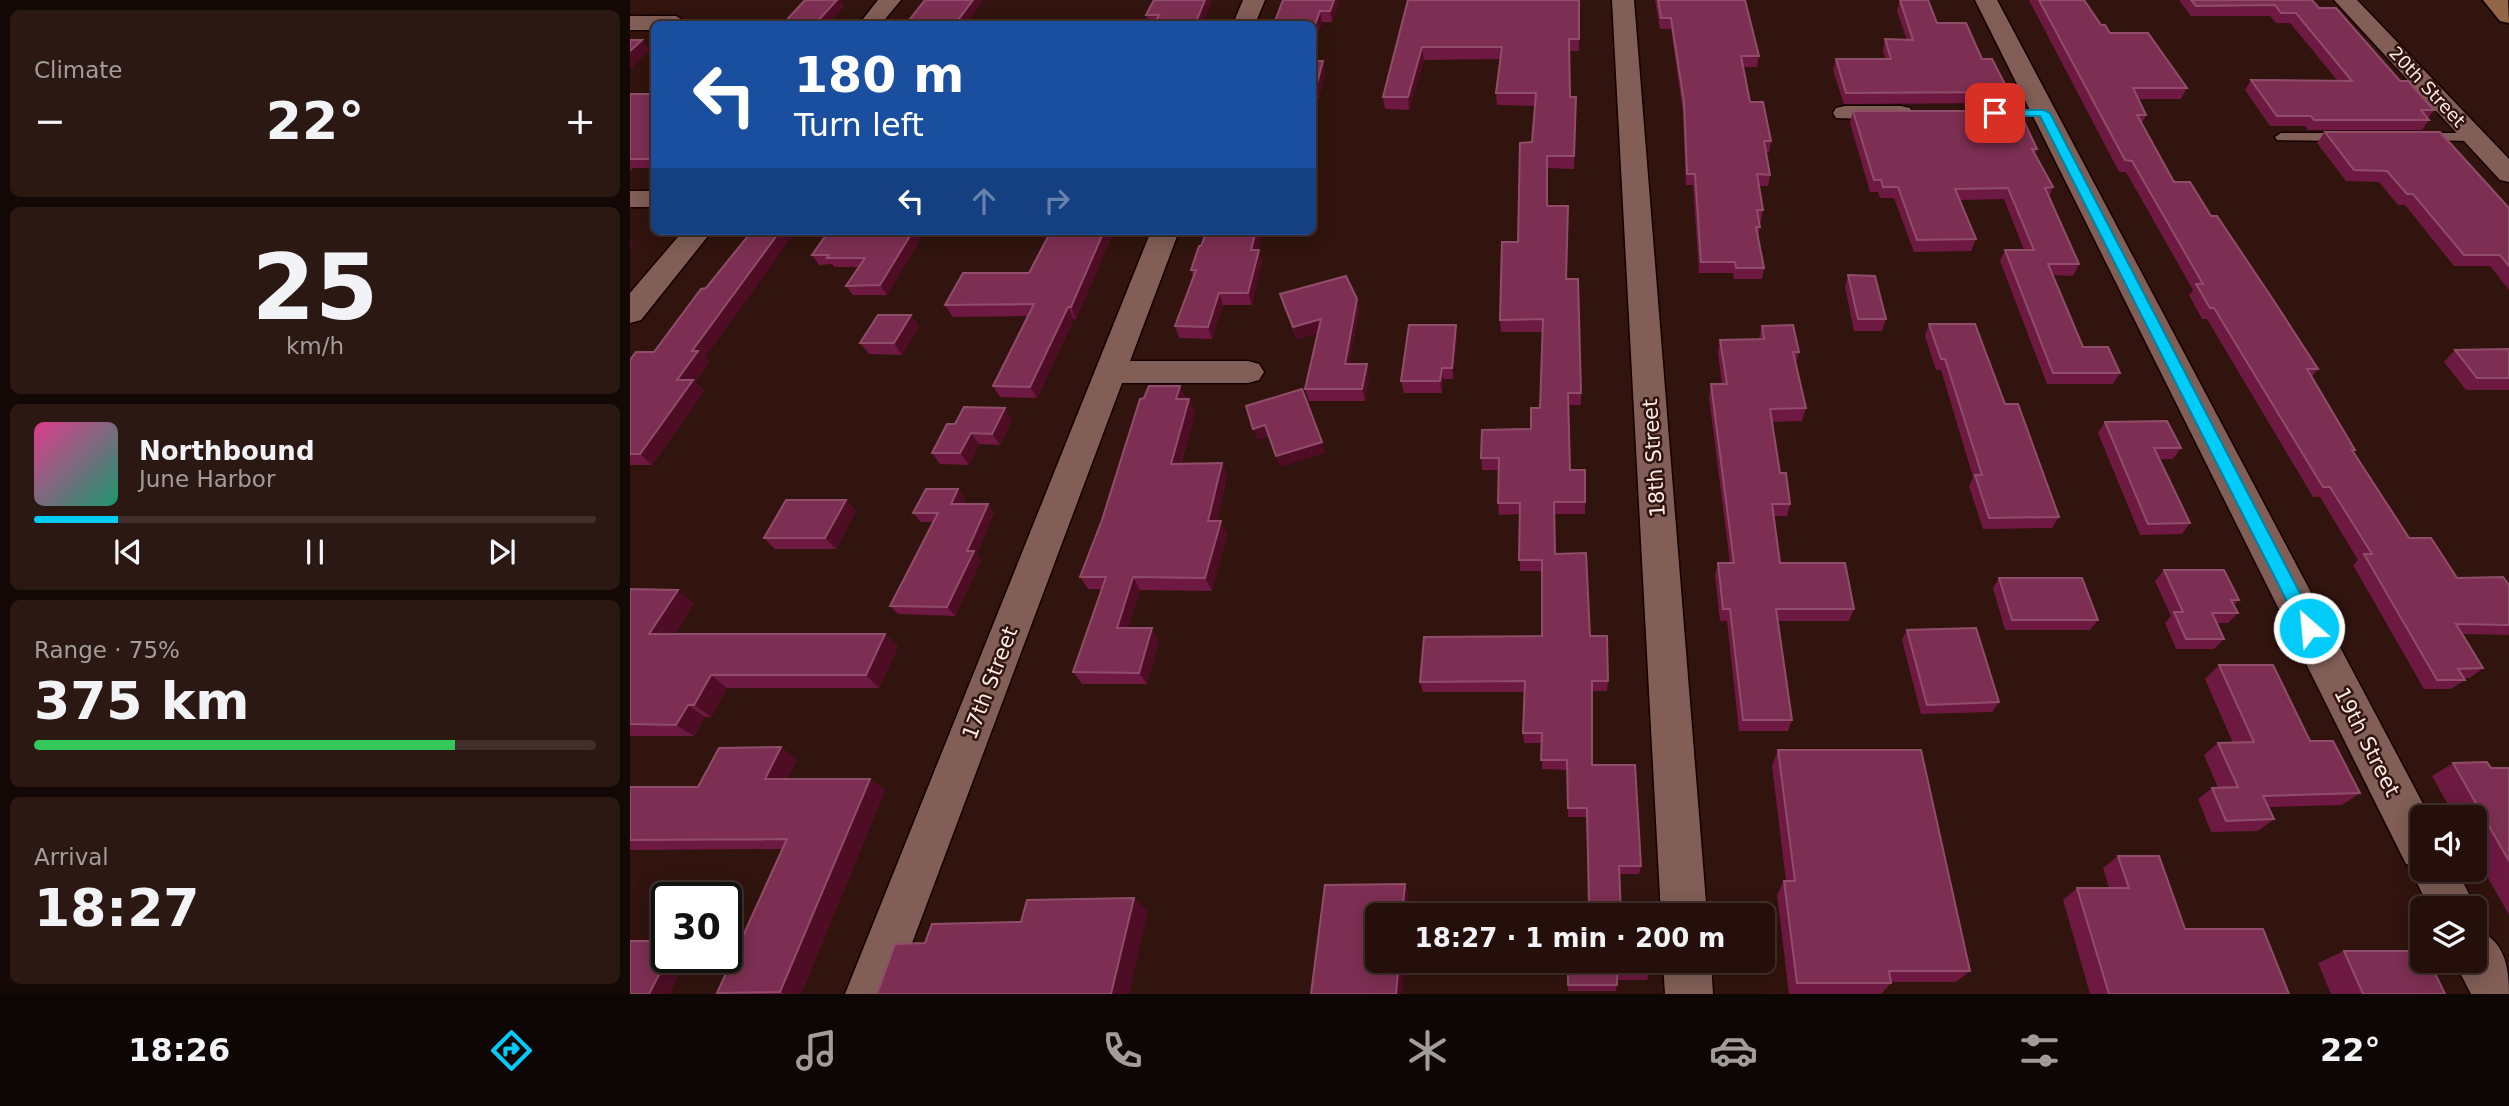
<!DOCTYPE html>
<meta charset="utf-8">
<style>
:root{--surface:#240f0a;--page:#2c1813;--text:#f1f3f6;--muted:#a39c9c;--line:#412f2b;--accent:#00cbf9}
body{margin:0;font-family:"DejaVu Sans",sans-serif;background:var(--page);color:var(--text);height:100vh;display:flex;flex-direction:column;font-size:26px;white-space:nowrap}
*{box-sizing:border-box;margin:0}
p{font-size:23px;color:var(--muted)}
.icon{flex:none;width:38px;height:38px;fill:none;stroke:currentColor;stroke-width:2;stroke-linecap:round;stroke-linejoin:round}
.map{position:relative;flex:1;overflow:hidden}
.panel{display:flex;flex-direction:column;gap:10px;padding:10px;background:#140806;width:630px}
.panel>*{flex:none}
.top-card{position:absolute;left:21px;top:21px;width:665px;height:214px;border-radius:10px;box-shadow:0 4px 18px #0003,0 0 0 2px var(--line);background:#1a4fa0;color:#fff;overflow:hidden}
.controls{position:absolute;left:1780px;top:805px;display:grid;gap:14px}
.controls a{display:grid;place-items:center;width:77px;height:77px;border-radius:10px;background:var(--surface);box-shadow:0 4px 18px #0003,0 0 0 2px var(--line);font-size:35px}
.speed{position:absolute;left:21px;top:882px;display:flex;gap:14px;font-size:35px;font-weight:700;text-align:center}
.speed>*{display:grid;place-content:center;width:91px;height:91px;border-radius:50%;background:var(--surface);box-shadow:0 4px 18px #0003,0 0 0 2px var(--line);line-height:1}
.speed .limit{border:4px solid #111;border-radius:10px;background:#fff;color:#111}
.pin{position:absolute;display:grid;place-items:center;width:60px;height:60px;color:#fff;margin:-30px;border-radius:14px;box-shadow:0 4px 10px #0006}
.me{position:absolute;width:77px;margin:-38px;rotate:333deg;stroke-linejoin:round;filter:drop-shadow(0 0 5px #0008)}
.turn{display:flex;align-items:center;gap:24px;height:147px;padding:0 28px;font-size:32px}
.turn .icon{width:91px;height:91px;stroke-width:2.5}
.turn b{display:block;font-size:49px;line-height:60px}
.lanes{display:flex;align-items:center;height:66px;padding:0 28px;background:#0003;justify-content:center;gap:35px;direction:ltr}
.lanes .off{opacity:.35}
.big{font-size:52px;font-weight:800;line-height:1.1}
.panel .widget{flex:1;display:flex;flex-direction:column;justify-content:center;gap:10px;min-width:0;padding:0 24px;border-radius:10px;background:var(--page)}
.panel .dial{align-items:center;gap:0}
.dial b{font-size:91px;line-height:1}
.song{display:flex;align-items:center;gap:21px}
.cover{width:84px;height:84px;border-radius:10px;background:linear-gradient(135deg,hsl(330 70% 55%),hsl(160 70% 35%))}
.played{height:7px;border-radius:4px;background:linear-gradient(90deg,var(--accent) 15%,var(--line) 15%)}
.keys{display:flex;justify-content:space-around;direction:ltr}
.heat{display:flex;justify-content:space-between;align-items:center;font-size:38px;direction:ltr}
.charge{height:10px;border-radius:5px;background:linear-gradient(90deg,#34c759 75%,var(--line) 0)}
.trip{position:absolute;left:735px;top:903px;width:410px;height:70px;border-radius:10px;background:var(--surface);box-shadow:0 4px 18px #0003,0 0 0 2px var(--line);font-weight:800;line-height:70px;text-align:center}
.tab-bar{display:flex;height:112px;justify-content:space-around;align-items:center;background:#0e0604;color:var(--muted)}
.tab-bar .icon{width:49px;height:49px}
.tab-bar .active{color:var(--accent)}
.tab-bar b{font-size:32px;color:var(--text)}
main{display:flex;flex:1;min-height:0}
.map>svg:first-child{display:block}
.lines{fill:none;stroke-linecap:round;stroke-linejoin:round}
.lane-casing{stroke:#160100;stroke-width:3}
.street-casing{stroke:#160100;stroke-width:3}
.secondary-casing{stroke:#160100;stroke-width:4}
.lane{fill:#815e56;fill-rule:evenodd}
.street{fill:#815e56;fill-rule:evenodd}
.secondary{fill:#926646;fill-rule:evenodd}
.wall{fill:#6d1941}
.shaded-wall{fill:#4e0d24}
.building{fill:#7c2f52;stroke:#904d6a;stroke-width:2}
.route{fill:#00cbf9;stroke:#0084a2;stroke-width:2}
.labels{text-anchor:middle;stroke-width:5;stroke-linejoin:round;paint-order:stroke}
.far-street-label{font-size:18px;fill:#fcebe7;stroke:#30140d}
.street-label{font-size:21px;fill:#fcebe7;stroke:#30140d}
</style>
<main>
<section class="panel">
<div class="widget"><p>Climate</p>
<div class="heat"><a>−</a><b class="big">22°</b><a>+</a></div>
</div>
<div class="widget dial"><b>25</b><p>km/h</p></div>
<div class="widget">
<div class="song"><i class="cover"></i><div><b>Northbound</b><p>June Harbor</p></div></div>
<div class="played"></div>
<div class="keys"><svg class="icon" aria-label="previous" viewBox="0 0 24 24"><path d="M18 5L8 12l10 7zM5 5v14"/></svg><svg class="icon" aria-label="pause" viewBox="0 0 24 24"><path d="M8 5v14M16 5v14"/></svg><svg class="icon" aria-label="next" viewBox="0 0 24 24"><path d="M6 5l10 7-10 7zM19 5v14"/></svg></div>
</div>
<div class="widget"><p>Range · 75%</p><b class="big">375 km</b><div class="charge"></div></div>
<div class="widget"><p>Arrival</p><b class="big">18:27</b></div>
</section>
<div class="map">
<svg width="1879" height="994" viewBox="0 0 1879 994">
<rect width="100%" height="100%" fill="#30140d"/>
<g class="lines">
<defs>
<g id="lane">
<path d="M1651,133H1714L1720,137L1714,141L1647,140L1645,137Z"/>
<path d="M1791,133H1844L1850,137L1844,141L1787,140L1785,137Z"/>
</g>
<g id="street">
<path d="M248,0H271L251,24H229Z"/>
<path d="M613,0H635L625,24H603Z"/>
<path d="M982,0H1004L1077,915H1031Z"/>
<path d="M1345,0H1367L1800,817H1792V870H1827L1846,908L1844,912V908H1799L1781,870L1782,866L1776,864Z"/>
<path d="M1704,0H1727L1879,159V182L1870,180Z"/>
<path d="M0,16H46L57,23L24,24V30H0Z"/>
<path d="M1215,106H1271L1280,108L1283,113L1280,118L1271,120L1206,118L1203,113L1206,108Z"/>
<rect x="0" y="191" width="24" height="16"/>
<path d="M53,231H82L11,320L0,323V293Z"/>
<path d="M521,231H549L500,361H618L629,364L634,372L629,380L618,383H492L263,994H215Z"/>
<path d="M1844,928C1874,940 1879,964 1879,994H1841L1824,961H1844Z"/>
<path d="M1033,961H1081L1083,994H1035Z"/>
</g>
<path id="secondary" d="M1853,0H1878L1879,23L1870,21Z"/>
</defs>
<!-- lane casing -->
<use href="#lane" class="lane-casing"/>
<!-- street casing -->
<use href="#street" class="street-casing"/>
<!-- secondary casing -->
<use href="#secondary" class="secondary-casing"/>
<!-- lane -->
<use href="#lane" class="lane"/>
<!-- street -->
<use href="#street" class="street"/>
<!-- secondary -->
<use href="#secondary" class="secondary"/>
</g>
<!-- wall -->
<g class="wall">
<path d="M524,0H582L572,24H519L516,15Z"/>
<path d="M709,0L702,22H692L682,51V24H644Z"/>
<path d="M778,0H949V51H939L940,97H946L944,169L917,168L918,206L937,279L951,393V405H939L940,470L955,502V514H924L925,554L978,681L977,691H962V765L1011,866L1009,874H990L959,906L956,817H938L937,770L912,769V743H894L893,733L895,692H793L790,682L912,636V571H890V514L869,515L868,503L869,470H852L851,458L901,429L910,408L913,332H871L870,320L888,242L902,142L905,106L867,105L866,93L870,59L794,60L779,110L755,109L753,97Z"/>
<path d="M1025,0H1115L1129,56L1127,67H1113L1120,102L1141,141L1139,152H1136L1140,175L1138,186H1129L1133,210L1131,221H1129L1130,227L1128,238L1134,268L1132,279H1104L1103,273H1069L1063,185H1056L1053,113L1041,29H1030Z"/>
<path d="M1270,0L1307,23L1352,59L1379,92L1375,103L1214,104L1203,70L1206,59H1255L1253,50L1255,39L1277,40L1267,11Z"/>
<path d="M1393,0H1454L1471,25L1480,33L1557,88L1551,99H1508L1516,115L1512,123L1544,182L1581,216L1688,369L1682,377L1725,450L1723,452L1779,538L1827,578L1879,585V635L1832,634L1853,668L1840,678H1834L1835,680L1821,689H1794L1723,565L1728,560L1690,497H1683L1577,319H1572L1559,295L1563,290L1496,172H1489L1399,0Z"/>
<path d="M1549,0H1682L1689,8L1804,110L1798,118L1799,120L1792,130H1678L1675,126H1640L1615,90L1621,80H1707L1660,23H1646L1640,16H1561Z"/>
<path d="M682,61H693L695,73L689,98H682Z"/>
<path d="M0,94H24V168H3L0,171Z"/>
<path d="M1223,111L1407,149L1405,154L1423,187L1419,197L1449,264L1443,276L1423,275L1453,347L1490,373L1483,384H1417L1370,261L1375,250H1394L1374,199L1330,200L1346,239L1341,251L1284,252L1264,198H1250L1248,192H1240L1220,123Z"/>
<path d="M1695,132L1879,208V290L1860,266H1824L1775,205H1768L1749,182L1716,181L1687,143Z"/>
<path d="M295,231L257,295H223L216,286L228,267H204L202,264L189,265L182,255Z"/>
<path d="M421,231H484L446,319H444L407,398L370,397L363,386L398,316L323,317L315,305L399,273Z"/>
<path d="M577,231H633L628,250L632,261L622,305H593L582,339L549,338L545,326L563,276L561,270Z"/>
<path d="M1218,275L1256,319L1252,331H1224L1215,287Z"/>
<path d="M650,294L727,299L729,310L719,364L739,376L735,401H679L675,389L688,333L667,339L653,305Z"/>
<path d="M281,315L289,327L272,355L239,354L230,343Z"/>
<path d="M1299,324L1375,404L1429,517L1422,528L1353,529L1339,486L1343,477L1311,370H1306L1295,336Z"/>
<path d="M826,325L827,336L823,379H813L812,393H774L771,381Z"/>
<path d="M1132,326L1169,352L1166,364L1176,408L1172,421L1142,422L1150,473L1160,504L1157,516H1144L1150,563L1224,609L1219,621H1148L1162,720L1158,731H1109L1097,621H1090L1085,575L1088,563H1100L1079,397L1081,384H1092L1088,353L1090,340L1129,339Z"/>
<path d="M1879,349V390H1836L1814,362L1825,350Z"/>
<path d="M75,358L79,362L65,382L74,391L22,465H0V360Z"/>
<path d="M555,399H559L565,413L551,464L592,463L597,476L587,521L597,534L582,591L510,590L498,628L529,640L517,684H452L443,672L472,589H458L450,577Z"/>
<path d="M382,420L370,445L349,444L339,465L310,464L302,453L317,424Z"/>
<path d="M1475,422L1551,448L1543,459H1529L1560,523L1552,534L1510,535L1468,433Z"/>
<path d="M335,498L333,504H358L364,513L346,555L351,560L325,616L268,614L260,606L304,522H291L283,513Z"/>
<path d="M216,500L226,511L206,549H145L134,538Z"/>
<path d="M1534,570L1609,600L1604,605L1608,613L1598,623H1587L1594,639L1584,649H1546L1535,623L1541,616L1525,581Z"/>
<path d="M1369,578L1468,620L1460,630H1375L1363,588Z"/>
<path d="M0,589L64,603L45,634H255L268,647L249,688H97L81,717H75L64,736H0Z"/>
<path d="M1277,630L1369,702L1362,712L1291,714L1272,640Z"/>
<path d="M1589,665L1680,741L1730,793L1712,805L1638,807L1644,819L1628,831L1581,832L1568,799L1582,788H1588L1574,755L1588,743H1603L1575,679Z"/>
<path d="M1148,750L1340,971L1326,982H1261V983L1251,994H1159L1147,895L1154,881H1156L1142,766Z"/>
<path d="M167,759L157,779H240L255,790L171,994H89L87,993L153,849L0,850V787H68Z"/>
<path d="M1823,763L1861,768H1879V915L1844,853V817H1825L1802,776Z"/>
<path d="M1488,856L1555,929L1659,994H1460L1433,900L1447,888H1479L1473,868Z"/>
<path d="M1714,951L1815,994H1701L1688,963Z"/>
<path d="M938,961L1019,973L1017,980H987L986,991H938Z"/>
</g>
<!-- shaded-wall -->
<g class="shaded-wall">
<path d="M207,0H210L214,7L198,24H185Z"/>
<path d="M343,0H354L336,24H325Z"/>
<path d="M575,0H582L572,24H565Z"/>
<path d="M704,0H709L702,22L700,11Z"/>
<path d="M690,11L692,22L682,51V33Z"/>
<path d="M12,40L20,50L0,69V51Z"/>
<path d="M792,47L794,60L779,110L778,97Z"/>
<path d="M693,61L695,73L689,98L686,87Z"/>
<path d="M150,231H166L75,358L79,362L65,382L74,391L22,465L10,454L62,351Z"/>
<path d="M283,231H295L257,295L250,285Z"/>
<path d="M474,231H484L446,319L441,307Z"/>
<path d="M626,231H633L625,261L621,250Z"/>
<path d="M0,241L4,245L0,250Z"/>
<path d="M629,250L632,261L622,305L618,293Z"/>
<path d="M589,293L593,305L582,339L578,327Z"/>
<path d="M727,299L729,310L717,376L715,364Z"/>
<path d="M438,307L444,319L407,398L400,387Z"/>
<path d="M281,315L289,327L272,355L264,343Z"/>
<path d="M691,319L694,331L667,339L663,327Z"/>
<path d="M826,325L827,336L823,379L822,368Z"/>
<path d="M737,364L739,376L735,401L732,389Z"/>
<path d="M812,368L813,379L812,393L810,381Z"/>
<path d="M550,386L556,399H546Z"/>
<path d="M559,399L565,413L547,477L541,464Z"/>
<path d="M375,408L382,420L370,445L362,434Z"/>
<path d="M635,425L639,437L627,440L623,429Z"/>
<path d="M341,433L349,444L339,465L330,453Z"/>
<path d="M692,442L695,453L650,467L646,456Z"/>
<path d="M592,463L597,476L584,534L578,521Z"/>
<path d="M328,489L335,498L328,513L321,504Z"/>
<path d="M216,500L226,511L206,549L195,538Z"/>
<path d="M358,504L364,513L346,555L351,560L325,616L317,607L337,551Z"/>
<path d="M591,521L597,534L582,591L575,578Z"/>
<path d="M503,577L510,590L495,640L487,628Z"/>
<path d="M48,590L64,603L37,647L19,634Z"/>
<path d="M522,628L529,640L517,684L509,673Z"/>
<path d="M255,634L268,647L249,688L236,675Z"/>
<path d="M81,675L97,688L81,717L64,705Z"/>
<path d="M58,705L75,717L64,736L46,725Z"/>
<path d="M151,747L167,759L152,790L135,779Z"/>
<path d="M240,779L255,790L171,994H156L150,992Z"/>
<path d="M775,884L779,895L777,915H772Z"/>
<path d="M504,898L518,911L499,994H481Z"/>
<path d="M38,957H58L40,994H19Z"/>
<path d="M769,961H774L772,994H766Z"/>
</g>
<!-- building -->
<g class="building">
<path d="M175,0H207L185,24H153Z"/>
<path d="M295,0H343L325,24H276Z"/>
<path d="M524,0H575L565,24H524L529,15H516Z"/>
<path d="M653,0H704L700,11H690L682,33V24H644Z"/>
<path d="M778,0H949V39H939L940,97H946L944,156H917V206H938L936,279H948L951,393H938L940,470H955V502H924L925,554L956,553L960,636H977L978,681H962V765H1005L1011,866H989L991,915H938V906H959L957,808H938L937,760H911L912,733H893L895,681L790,682L794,637L912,636V560H889L890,503H868L869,458H851L852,430L901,429V408H910L913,319L870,320L872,242H888L890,143L902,142L906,93H866L872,47H792L778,97H753Z"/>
<path d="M1028,0H1115L1129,56H1111L1120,102H1133L1141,141H1134L1140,175L1127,174L1133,210H1127L1130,227H1126L1134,268H1106L1105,262H1071L1065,174H1057L1054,102L1041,18H1031Z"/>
<path d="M1270,0H1298L1307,23H1336L1352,59H1362L1379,92L1216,93L1206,59H1261L1255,39L1283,40Z"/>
<path d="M1409,0H1454L1471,25H1475L1480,33H1518L1557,88H1503L1516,115H1507L1544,182H1560L1581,216H1587L1644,301L1688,369H1677L1725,450H1722L1779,538H1801L1827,578L1873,577L1879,585V625L1826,624L1853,668L1828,669L1835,680H1807L1734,554H1742L1700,487H1693L1584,308H1580L1566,284H1573L1502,161L1495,160Z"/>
<path d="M1561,0H1682L1689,8H1706L1770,81H1778L1804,110H1791L1799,120H1684L1681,116H1647L1621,80L1722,81L1666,13H1651L1645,5L1566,6Z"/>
<path d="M0,40H12L0,51Z"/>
<path d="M682,61H693L686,87H682Z"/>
<rect x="0" y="94" width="24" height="65"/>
<path d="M1223,111H1389L1407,149H1402L1423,187L1415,188L1449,264H1418L1453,347H1478L1490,373H1423L1375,250H1404L1378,188L1325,189L1346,239L1287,240L1268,187H1253L1251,180H1244Z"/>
<path d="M1695,132H1810L1879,208V266L1870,255H1834L1783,194H1777L1757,171L1724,170Z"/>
<path d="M122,231H150L62,351H68L47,380H63L10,454H0V360L6,352H24L71,289L76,288Z"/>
<path d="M199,231H283L250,285L216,286L235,258H197L199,255H182Z"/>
<path d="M421,231H474L441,307H438L400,387L363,386L404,304L315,305L333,273H399Z"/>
<path d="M577,231H626L621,250H629L618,293H589L578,327L545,326L566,270H561L569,246H571Z"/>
<path d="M1218,275L1245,276L1256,319H1228Z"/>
<path d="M716,276L727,299L715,364H737L732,389H675L691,319L663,327L650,294Z"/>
<path d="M248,315H281L264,343H230Z"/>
<path d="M1299,324H1345L1375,404H1388L1429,517L1359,518L1345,475H1352L1315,359H1311Z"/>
<path d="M779,325H826L822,368H812L810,381H771Z"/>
<path d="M1163,325L1169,352H1163L1176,408L1140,409L1150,473H1156L1160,504H1142L1150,563H1215L1224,609H1146L1162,720H1113L1100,609H1093L1088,563H1104L1081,384H1097L1090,340L1134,339L1132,326Z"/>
<path d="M1879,349V378H1847L1825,350Z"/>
<path d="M519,386H550L546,399H559L541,464L592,463L578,521H591L575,578L503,577L487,628H522L509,673L443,672L476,577H450L472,520L510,399L514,398Z"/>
<path d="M672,389L692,442L646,456L635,425L623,429L616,406Z"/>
<path d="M334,407L375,408L362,434L341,433L330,453H302L317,424H325Z"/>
<path d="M1537,421L1551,448H1524L1560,523L1518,524L1475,422Z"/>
<path d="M296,489H328L321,504H358L337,551H344L317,607L260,606L308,513H283Z"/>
<path d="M156,500H216L195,538H134Z"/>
<path d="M1534,570H1594L1609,600H1601L1608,613H1582L1594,639H1556L1544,612H1553Z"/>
<path d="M1369,578H1452L1468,620H1382Z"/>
<path d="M0,589L48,590L19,634H255L236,675H81L64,705H58L46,725L0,724Z"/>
<path d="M1346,628L1369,702L1297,705L1277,630Z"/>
<path d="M1589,665H1643L1680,741H1703L1730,793L1633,796L1644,819L1596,821L1582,788L1608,787L1588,743L1624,742Z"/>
<path d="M151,747L135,779H240L150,992L87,993L157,839L0,840V787H68L89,748Z"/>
<path d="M1148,750H1291L1340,971H1259L1261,983H1167L1154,881H1165Z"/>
<path d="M1857,762L1861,768H1879V861L1823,763Z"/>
<path d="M1488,856H1529L1555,929H1633L1659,994H1479L1447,888H1499Z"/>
<path d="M775,884L772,915H747V961H769L766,994H681L695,885Z"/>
<path d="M504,898L481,994H247L265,944L295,943L302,924L391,922L397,900Z"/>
<path d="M0,941H37V957H38L19,994H0Z"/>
<path d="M1714,951H1792V961H1799L1815,994H1733Z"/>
<path d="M938,961H1018L1019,973H987V985H938Z"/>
</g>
<!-- route -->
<path class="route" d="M1414,110L1420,113L1685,622L1688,628L1685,633H1673L1410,116H1365L1359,113L1365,110Z"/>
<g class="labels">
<!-- far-street labels -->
<g class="far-street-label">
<text transform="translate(1797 87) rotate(47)" y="6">20th Street</text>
</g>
<!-- street labels -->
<g class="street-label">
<text transform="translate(1024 458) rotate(-94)" y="7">18th Street</text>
<text transform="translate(360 683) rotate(-69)" y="7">17th Street</text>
<text transform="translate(1737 742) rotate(63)" y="7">19th Street</text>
</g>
</g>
</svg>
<div class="controls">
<a><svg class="icon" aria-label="sound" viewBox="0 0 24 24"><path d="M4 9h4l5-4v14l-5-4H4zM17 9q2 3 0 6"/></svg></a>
<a><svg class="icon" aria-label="layers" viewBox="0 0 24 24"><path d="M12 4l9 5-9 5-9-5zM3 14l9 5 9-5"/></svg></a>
</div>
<div class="speed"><div class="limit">30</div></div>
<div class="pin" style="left:1365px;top:113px;background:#d93025"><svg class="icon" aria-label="arrive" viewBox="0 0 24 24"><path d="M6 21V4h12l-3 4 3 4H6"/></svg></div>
<svg class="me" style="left:1679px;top:628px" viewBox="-20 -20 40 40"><circle r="17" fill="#00cbf9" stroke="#fff" stroke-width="3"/><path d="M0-11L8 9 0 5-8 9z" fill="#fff"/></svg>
<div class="trip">18:27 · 1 min · 200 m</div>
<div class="top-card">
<div class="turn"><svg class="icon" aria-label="left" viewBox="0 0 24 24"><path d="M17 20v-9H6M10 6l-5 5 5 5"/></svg><div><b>180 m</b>Turn left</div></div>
<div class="lanes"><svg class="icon" aria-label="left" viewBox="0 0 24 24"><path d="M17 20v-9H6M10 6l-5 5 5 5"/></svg><svg class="icon off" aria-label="ahead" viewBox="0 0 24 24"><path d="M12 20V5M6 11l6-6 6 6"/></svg><svg class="icon off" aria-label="right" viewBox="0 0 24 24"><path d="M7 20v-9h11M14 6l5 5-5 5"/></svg></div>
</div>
</div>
</main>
<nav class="tab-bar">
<b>18:26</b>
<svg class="icon active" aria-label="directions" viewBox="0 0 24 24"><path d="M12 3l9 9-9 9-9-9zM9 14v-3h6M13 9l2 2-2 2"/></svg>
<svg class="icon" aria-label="music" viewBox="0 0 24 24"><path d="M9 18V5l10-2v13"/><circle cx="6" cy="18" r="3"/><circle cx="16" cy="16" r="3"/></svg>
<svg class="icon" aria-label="phone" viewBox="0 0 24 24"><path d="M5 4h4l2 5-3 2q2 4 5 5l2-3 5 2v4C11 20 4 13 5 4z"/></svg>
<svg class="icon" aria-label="climate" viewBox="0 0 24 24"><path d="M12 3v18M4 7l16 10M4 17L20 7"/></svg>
<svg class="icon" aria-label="car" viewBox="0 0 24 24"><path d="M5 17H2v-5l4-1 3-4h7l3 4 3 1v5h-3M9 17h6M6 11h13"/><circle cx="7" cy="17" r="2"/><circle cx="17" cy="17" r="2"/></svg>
<svg class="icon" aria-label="filters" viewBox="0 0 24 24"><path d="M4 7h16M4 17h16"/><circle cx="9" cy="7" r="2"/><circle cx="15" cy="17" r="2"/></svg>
<b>22°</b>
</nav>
